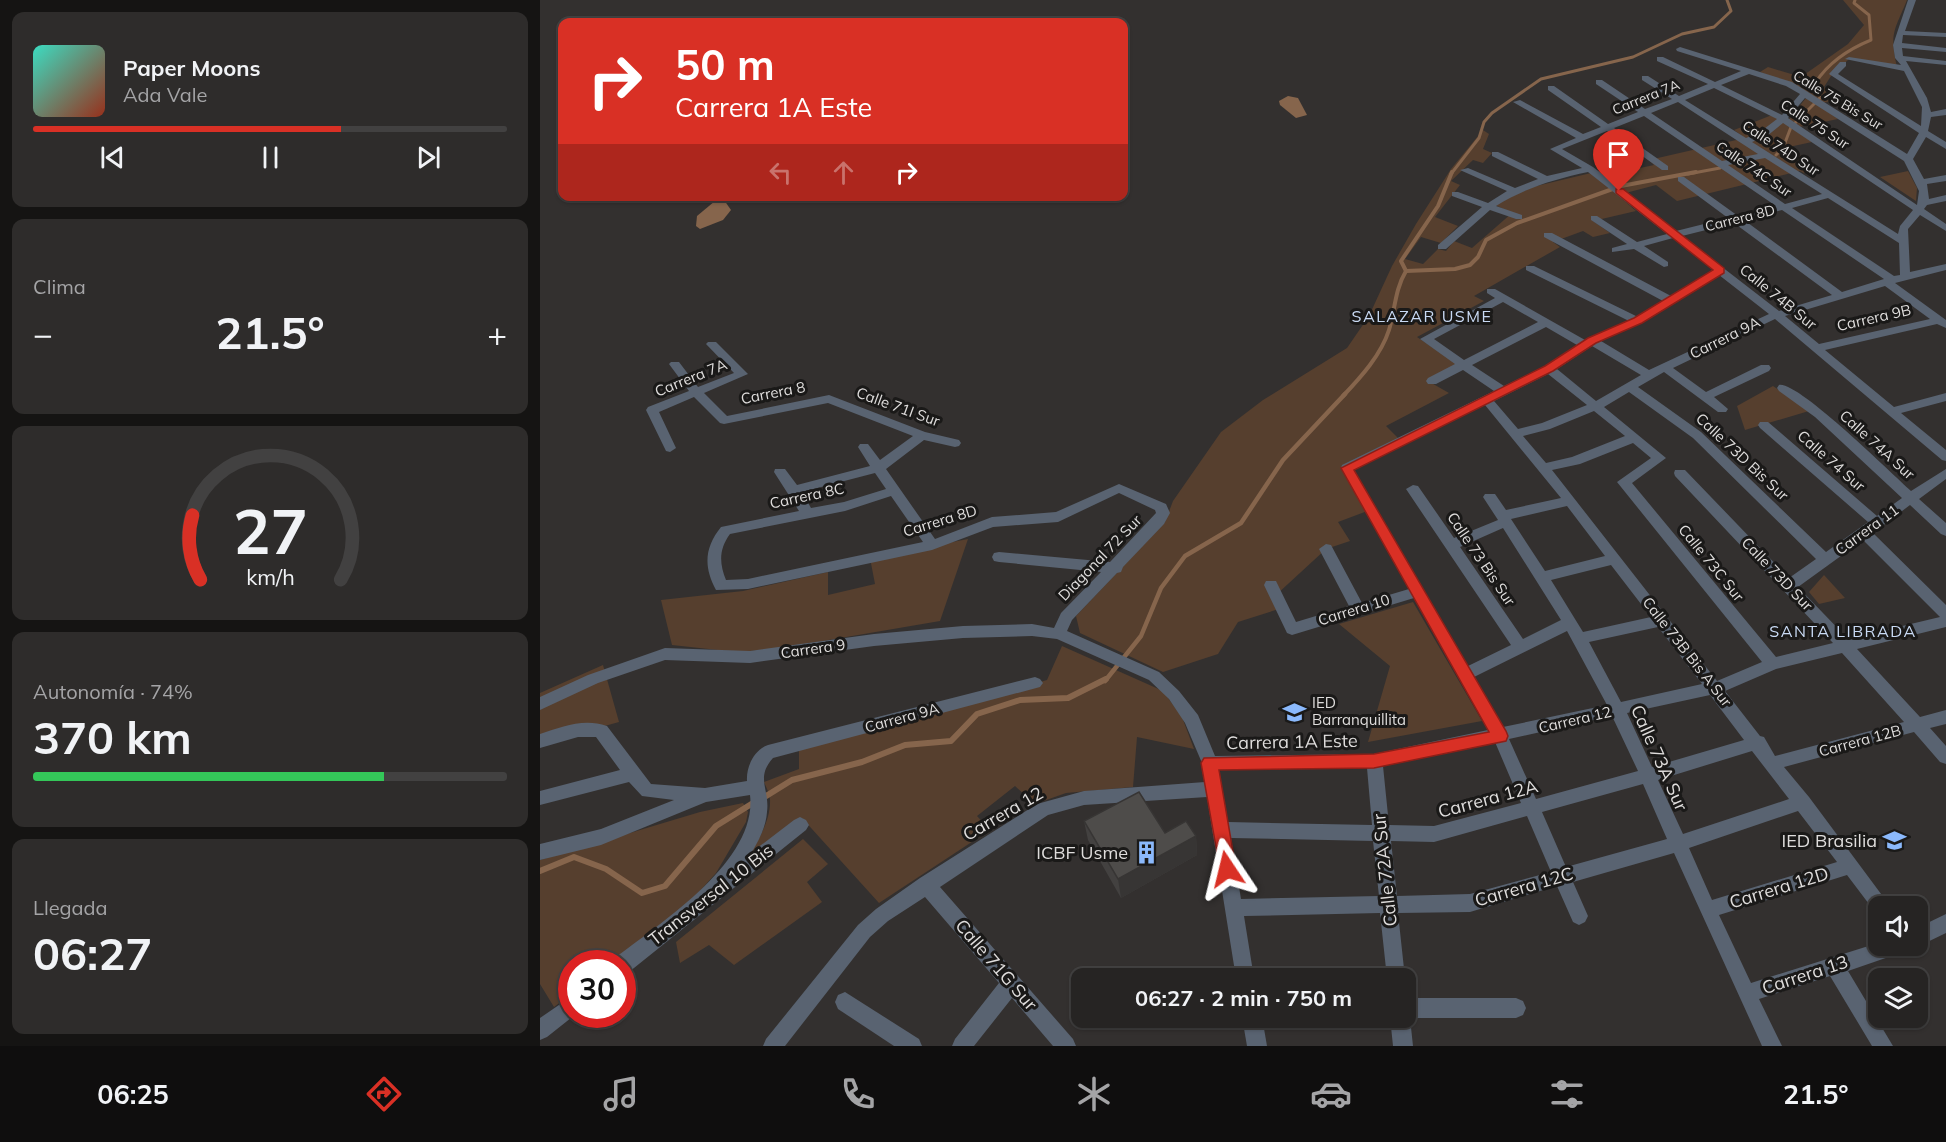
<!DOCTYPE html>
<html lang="es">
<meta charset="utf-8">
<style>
:root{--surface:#262423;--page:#2e2c2b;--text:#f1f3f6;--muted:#a4a4a6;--line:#424141;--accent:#d93025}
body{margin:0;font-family:Mulish,sans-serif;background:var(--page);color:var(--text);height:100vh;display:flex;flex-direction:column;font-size:22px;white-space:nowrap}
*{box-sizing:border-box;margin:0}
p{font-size:20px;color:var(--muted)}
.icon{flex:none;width:33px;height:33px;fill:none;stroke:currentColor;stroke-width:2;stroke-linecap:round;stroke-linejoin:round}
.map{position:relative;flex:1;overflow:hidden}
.panel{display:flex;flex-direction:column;gap:12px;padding:12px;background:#151413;width:540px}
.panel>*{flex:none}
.banner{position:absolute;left:18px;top:18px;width:570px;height:183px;border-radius:12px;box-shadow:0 2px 4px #0004,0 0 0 2px var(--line);background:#d93025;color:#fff;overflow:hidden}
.fabs{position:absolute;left:1328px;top:896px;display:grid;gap:12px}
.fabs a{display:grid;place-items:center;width:60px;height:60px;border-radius:12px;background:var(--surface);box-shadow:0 2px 4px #0004,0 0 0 2px var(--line);font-size:30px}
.speed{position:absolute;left:18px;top:950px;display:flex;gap:12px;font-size:30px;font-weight:700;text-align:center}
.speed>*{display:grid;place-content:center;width:78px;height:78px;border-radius:50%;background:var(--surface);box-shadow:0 2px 4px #0004,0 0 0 2px var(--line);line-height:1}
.speed .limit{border:9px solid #d22;background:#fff;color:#111}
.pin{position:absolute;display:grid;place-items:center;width:51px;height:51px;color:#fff;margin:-62px -26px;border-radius:50% 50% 50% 0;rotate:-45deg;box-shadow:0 0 6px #0007}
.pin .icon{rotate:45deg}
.me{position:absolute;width:66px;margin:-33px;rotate:350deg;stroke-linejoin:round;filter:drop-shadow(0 0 4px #0008)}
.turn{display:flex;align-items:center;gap:21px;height:126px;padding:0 18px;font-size:27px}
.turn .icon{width:78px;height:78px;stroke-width:2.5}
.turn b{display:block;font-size:42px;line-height:51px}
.lanes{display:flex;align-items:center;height:57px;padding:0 18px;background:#0003;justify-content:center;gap:30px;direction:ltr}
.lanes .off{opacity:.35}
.big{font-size:45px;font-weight:700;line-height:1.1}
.panel .widget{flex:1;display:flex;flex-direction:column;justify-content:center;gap:9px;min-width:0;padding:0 21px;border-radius:12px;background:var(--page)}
.panel .dial{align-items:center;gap:0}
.dial svg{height:156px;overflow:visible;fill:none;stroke:var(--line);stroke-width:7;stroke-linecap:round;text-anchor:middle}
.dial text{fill:var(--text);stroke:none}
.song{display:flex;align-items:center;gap:18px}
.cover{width:72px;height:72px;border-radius:9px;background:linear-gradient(135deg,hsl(170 70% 55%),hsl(10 70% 35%))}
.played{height:6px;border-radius:3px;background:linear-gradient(90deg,var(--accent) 65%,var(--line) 65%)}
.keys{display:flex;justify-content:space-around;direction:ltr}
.heat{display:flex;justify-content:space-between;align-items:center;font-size:33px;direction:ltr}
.charge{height:9px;border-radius:4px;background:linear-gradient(90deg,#34c759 74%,var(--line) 0)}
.trip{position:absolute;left:531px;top:968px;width:345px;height:60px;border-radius:12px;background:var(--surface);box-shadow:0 2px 4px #0004,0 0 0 2px var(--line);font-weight:700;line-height:60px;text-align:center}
.tabs{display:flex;height:96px;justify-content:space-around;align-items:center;background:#0f0e0e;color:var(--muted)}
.tabs .icon{width:42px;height:42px}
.tabs .selected{color:var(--accent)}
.tabs b{font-size:27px;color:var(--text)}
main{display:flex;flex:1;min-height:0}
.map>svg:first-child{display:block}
.green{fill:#563f2e}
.water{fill:#86654c}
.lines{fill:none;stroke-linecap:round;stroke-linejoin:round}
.stream-far3{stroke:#86654c;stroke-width:3}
.stream-far2{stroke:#86654c;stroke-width:4}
.stream-far1{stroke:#86654c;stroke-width:4.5}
.stream{stroke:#86654c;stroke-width:6}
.minor{fill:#596371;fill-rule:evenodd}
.wall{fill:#434140}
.shaded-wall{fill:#373534}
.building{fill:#4e4c4a;stroke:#373534;stroke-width:1.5}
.route{fill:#d93025;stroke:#8d1f18;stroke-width:1.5}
.labels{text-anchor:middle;stroke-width:6;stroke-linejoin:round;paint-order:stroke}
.far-street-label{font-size:14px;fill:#dfdddc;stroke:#1a1918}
.street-label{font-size:15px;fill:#dfdddc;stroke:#1a1918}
.poi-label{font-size:15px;fill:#dfdddc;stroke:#1a1918;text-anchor:start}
.neighbourhood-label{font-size:16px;letter-spacing:1.5px;fill:#c9daf4;stroke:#1a1918}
.near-street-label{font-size:18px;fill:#dfdddc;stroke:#1a1918}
.near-poi-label{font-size:18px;fill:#dfdddc;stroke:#1a1918;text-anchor:end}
</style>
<main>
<section class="panel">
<div class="widget">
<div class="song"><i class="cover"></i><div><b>Paper Moons</b><p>Ada Vale</p></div></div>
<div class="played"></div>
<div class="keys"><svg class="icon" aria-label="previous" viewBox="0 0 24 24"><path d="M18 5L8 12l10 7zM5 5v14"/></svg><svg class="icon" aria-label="pause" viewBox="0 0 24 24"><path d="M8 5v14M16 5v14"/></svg><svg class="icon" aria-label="next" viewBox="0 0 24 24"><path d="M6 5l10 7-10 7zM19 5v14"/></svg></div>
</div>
<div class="widget"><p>Clima</p>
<div class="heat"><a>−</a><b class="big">21.5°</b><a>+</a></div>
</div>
<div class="widget dial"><svg viewBox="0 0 100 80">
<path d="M14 69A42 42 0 1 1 86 69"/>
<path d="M14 69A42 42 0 0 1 10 36" stroke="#d93025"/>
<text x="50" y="56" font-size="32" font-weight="700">27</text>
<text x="50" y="72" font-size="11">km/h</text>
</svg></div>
<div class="widget"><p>Autonomía · 74%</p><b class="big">370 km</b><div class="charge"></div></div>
<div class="widget"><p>Llegada</p><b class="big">06:27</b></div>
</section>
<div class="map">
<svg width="1406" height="1046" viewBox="0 0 1406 1046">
<rect width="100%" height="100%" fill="#33302f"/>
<!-- green -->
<g class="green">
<path d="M1303,0H1367C1355,30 1349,32 1357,67L1309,59L1291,76L1284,87L1300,99L1278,104L1298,119L1254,128L1272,142L1249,147L1267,160L1259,162L1271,171L1264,173L1260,171L1137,201L1116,185L1078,195L1096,211L1053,221L1070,233L1053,237L1043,231L1013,242L1020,247L934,296L944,301L877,337L917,364L888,381L909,393L846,426L862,442L807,468L830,510L798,522L810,541L786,549L736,595L742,608L698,622L678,654L623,672L540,633L536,616L625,522L633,501L681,432L723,400L807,348L829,316L852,266L876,224L911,169L943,130L949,134L943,149L952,153L943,163L933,160L911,181L920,185L895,217L918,226L901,243L881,237L865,259L883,264L898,249L906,251L914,241L932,248L972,213L955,205L988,188L1093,163L1100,168L1114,165L1109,160L1205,138L1194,130L1232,115L1246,123L1270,93L1220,72L1228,67L1261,77L1308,44L1324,25Z"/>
<path d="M1368,171L1377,188L1376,201L1340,177Z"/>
<path d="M1233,386L1269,411L1205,430L1197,406Z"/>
<path d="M428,539L400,621L236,649L196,652L132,645L121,600L203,591L288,572V595L335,584L330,558Z"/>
<path d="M1284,575L1305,598L1279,604L1269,592Z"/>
<path d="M873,602L942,721L828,742L850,666L799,624Z"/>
<path d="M522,646L623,691L642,717L654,749L597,737L593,787L526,793L495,804L475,786L437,816L450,830L339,903L262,818L204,863C215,846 231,822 230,800C230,794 226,787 224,782L259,769V750L507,680Z"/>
<path d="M63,665L79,722L0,744V693Z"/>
<path d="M203,803L208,812L206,822L176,873L140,913L72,963H32L31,994L14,1007L0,984V860L160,812Z"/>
<path d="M263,839L288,864L267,882L282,902L194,965L169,945L140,963L136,942Z"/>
</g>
<!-- water -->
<g class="water">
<path d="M748,96L758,98L767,115L756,118L740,105L739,101Z"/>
<path d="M184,200L191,210L183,220L160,229L156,226L157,216L175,201Z"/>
</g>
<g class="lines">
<!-- stream-far3 -->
<g class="stream-far3">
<path d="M1236,155L1243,148L1251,127L1280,98L1276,82C1289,62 1309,49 1331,40L1329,15L1314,3L1315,0"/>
<path d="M911,174L939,138L944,122L952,113L1001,79L1093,57L1142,34L1174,27L1191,11L1187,0"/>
<path d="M1148,174L1180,168"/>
</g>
<!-- stream-far2 -->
<g class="stream-far2">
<path d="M866,271L861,261L898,206L912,172"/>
<path d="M803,396C821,377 841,355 849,330C855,310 855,289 866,271L915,269L930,265L938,257L946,240L977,223L1081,186L1156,172"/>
</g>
<!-- stream-far1 -->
<path class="stream-far1" d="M565,681L601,636L621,588L645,556L701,523L743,460L805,394"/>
<!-- stream -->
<g class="stream">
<path d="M223,798L252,780L322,762L365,745L411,741L437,714L480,700L528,698L566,679"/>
<path d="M0,871L34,857L66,869L102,893L125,886L176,826L213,803"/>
</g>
<!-- minor -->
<g class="minor">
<path d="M1368,0H1376L1365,31L1406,33V37L1363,35L1362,43L1406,48V52L1362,48L1363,56L1406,61V65L1366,61L1387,98L1391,112L1406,109V115L1391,117L1388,131L1406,142V149L1386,137L1373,159L1384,179L1406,175V181L1387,184L1389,199L1406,195V201L1387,205L1384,209L1406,224V231L1380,215L1368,229L1370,272L1406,264V270L1355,283L1406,320V328L1397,324L1285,350L1354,407L1406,393V401L1361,413L1406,450V461L1402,460L1235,319L1133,368L1166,392L1221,365H1229L1231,368L1229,371L1174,397L1188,409L1186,412H1178L1124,372L1098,387L1161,432L1286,552L1328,522L1220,428L1218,425L1220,422H1228L1337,516L1362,498L1275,417L1239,391L1237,388L1239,385C1258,381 1352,474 1371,491L1406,469V479L1379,499L1406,523V536L1401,534L1370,505L1333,533L1406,605V627L1317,649L1380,717L1406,710V724L1390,728L1406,746V764L1400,762L1374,732L1244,767L1269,797L1350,906H1338V913L1335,912L1307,875L1179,915L1211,983L1338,943V945H1368L1366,951L1308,971L1353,1046H1332L1290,976L1219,999L1242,1046H1222L1134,853L1033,882L1048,916L1045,922L1039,925L1033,922L1017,886L930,912L858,913L865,978H847L840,913L704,916L714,978H696L667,797L544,805L508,815L400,887L533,1039L536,1046H513L472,998L434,1046H412L415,1039L459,983L385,897L348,921L330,937L245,1046H223L226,1039L318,925L336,909L380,878L497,804L544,791L665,782L662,763L645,723L629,699L609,680L517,639L492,636L423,638L334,646L210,663L125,660L58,683L0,710V697L48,675L125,648L210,651L334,634L423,626L492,624L514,628L521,613L561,572L459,562L454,561L452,557L454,553L459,552L570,562L616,513L615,510L579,493L518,522L453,527L392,550L208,589L176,590C163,566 165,547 181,527L259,511L234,472L235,469H245L257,485L330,466L318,447L320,444H328L340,460L373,436L288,403L184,424L180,423L154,397L119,412L136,448L130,452L126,451L106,410L108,407L149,391L129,364L131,362H139L158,387L194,373L166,344L168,342H176L208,374L164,393L187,416L289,395L385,432L419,440L421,443L419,446L415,447L384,440L346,469L395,539L452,517L516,512L579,484L626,504L630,513L624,524L583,567L581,572L577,573L532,620L527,631L619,672L639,691L658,715L675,756L834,754L948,730L874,598L752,635L747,633L724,585L726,581H736L756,622L809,606L779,549L786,544L791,545L822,603L869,589L801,468L802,465L954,391L923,370L896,384H888L886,381L888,378L915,364L880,339L955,298L947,293V289H955L1045,340L1089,321L986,270V266H994L1098,317L1123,301L1004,237V233H1012L1131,296L1173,270L1133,238L1104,246L1128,262V266L1124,267L1094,249L1072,252V248L1087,244L1051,220V216H1057L1097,242L1127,234L1048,172C1015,179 985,188 956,206L982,215V219H976L950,210L906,249H898V245L942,207L912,196V192H918L948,203L967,191L920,170L928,168L975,188L998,179L952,156V152H958L1007,176L1042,168L1010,149L1036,138L973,102L980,100L1043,134L1061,127L1008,90V86H1014L1068,124L1098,112L1056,84V80H1062L1105,109L1132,99L1102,80V76H1108L1139,96L1168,84L1117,61V57H1123L1175,82L1201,71L1137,51L1136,49L1140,47L1252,82L1367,154L1379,133L1289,74L1300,62H1306V66L1298,74L1381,126L1382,107L1364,71L1305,59L1309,57L1361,65L1355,58L1353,45ZM1209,74L1246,86L1260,94L1242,115L1181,85ZM1174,88L1237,119L1220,132L1206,138L1145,100ZM1265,98L1364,161L1379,191L1377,205L1248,118ZM1138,102L1218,154L1182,161L1111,113ZM1104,116L1236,206L1198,216L1144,177H1138V181L1188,218L1136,231L1053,167L1022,149L1067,131L1122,170H1128V166L1074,128ZM1243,123L1373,210L1360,226L1358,234L1212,142L1227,136ZM1225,158L1282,194L1245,204L1188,165ZM1288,198L1359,243L1360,275L1354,276L1252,208ZM1242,210L1344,279L1302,292L1204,220ZM1194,223L1292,295L1239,311L1142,236ZM1179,275L1229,314L1109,370L1061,341L1102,323ZM1345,286L1390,319L1279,344L1245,316ZM963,302L998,322L924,360L894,339ZM1006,327L1037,345L1005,366L964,386L932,365ZM1052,346L1101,375L1056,401L1017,369ZM1008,374L1047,405L1002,423L978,429L954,401ZM1089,392L1153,438L1276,559L1249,578L1145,470H1135L1134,473L1135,476L1293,643L1236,657L1092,483L1126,458L1064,407ZM945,405L1021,498L966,510L955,494H945L943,497L958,520L914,538L878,486L873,485L866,489L971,645L928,666L814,470ZM1054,411L1085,436L1032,457L1006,463L983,436L1010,429ZM1093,443L1111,458L1077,482L1222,662L1177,681L1012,470L1040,464ZM335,473L346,489L304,502L271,508L262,492ZM351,496L383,542L208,579L186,580C179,563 179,549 190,534L305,511ZM1027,506L1065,556L1005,571L971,519ZM963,528L1021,620L983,639L920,547ZM1323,540L1400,617L1308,639L1258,587ZM1071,565L1111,617L1043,632L1011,580ZM1118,627L1162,684L1081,702L1049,642ZM1027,631L1067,705L963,727L934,677ZM1302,653L1364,722L1235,756L1224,737L1220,736L1185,691L1236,669ZM1170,695L1204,740L1112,767L1087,713ZM1072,716L1098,771L996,799L969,739ZM955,742L981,803L894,826L849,825L843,766ZM1212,751L1249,799L1143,834L1118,780ZM827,768L832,825L688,822L679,770ZM1103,784L1127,839L1026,867L1002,812ZM1258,811L1297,862L1172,900L1149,848ZM987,816L1011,872L930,894L857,896L851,841L894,842ZM691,838L833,841L839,896L701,899Z"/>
<path d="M495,677L500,679L503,683L500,687L233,758C215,778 230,789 227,812C226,827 219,840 212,852L254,820L260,817L266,820L269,825L266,830L89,972L82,974V963H73L75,958C120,923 218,861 210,795L166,802L61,845L0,860V844L61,829L134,800L102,796L89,782L0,805V791L80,770L56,737H38L0,748V734C22,727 43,718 67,726L111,784L165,788L207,781C206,767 214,750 228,745Z"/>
<path d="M1406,914V933L1377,947L1372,945H1377V928Z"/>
<path d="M305,992L379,1039L382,1046H354L298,1009L295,1002L298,995Z"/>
<path d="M32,996V1014H36L7,1037L0,1040V1018Z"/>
<path d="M866,998H976L983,1001L986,1008L983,1015L976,1018H870L873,1046H853L850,1017H866Z"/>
<path d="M702,1017H722L727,1046H707Z"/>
</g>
</g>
<!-- wall -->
<path class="wall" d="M544,821L625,833L656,836L657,855L581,898L548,840Z"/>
<!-- shaded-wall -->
<path class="shaded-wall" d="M656,836L657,855L581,898L578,879Z"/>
<!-- building -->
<path class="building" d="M599,792L625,833L646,821L656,836L578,879L544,821Z"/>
<!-- route -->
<path class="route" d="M1076,189H1083L1184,268V273L1102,323L1056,343L1013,371L814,470L966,731L968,736L966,741L834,768L679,770L696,869L694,875L687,877L681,875L661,763L664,758L834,754L949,732L801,468L1005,366L1048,338L1094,318L1173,270L1076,193Z"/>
<!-- icons -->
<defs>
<symbol id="school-bare" viewBox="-9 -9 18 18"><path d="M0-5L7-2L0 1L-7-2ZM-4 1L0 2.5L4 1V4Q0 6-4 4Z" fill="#8bb9fc" stroke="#1a1918" stroke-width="2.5" paint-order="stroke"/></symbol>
<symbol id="building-bare" viewBox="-9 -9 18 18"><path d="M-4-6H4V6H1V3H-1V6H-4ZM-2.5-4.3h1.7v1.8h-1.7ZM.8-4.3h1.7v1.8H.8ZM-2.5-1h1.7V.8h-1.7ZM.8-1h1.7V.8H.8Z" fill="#8bb9fc" stroke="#1a1918" stroke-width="2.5" paint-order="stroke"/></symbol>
</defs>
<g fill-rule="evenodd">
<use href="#school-bare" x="738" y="696" width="33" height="33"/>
<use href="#school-bare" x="1338" y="824" width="33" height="33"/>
<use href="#building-bare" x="590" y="836" width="33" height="33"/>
</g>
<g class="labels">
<!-- far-street labels -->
<g class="far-street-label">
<text transform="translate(1106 97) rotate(-22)" y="5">Carrera 7A</text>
<text transform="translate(1298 100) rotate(31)" y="5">Calle 75 Bis Sur</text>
<text transform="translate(1275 124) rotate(33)" y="5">Calle 75 Sur</text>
<text transform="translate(1241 148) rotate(33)" y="5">Calle 74D Sur</text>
<text transform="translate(1214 169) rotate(34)" y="5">Calle 74C Sur</text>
<text transform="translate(1200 218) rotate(-14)" y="5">Carrera 8D</text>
</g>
<!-- street labels -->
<g class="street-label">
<text transform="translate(1238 297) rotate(39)" y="5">Calle 74B Sur</text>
<text transform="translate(1334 318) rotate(-13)" y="5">Carrera 9B</text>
<text transform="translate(1185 338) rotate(-26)" y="5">Carrera 9A</text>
<text transform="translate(151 378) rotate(-22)" y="5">Carrera 7A</text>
<text transform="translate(233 393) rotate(-11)" y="5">Carrera 8</text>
<text transform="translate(358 407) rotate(20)" y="5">Calle 71I Sur</text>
<text transform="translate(1337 445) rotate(42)" y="5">Calle 74A Sur</text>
<text transform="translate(1202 457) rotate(43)" y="5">Calle 73D Bis Sur</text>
<text transform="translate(1291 461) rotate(41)" y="5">Calle 74 Sur</text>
<text transform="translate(267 496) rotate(-12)" y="5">Carrera 8C</text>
<text transform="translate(400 521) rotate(-17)" y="5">Carrera 8D</text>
<text transform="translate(1327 530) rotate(-36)" y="5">Carrera 11</text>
<text transform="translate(560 558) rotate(-46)" y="5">Diagonal 72 Sur</text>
<text transform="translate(941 559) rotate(56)" y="5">Calle 73 Bis Sur</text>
<text transform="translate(1171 563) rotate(51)" y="5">Calle 73C Sur</text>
<text transform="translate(1237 574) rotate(46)" y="5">Calle 73D Sur</text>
<text transform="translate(814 610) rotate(-17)" y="5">Carrera 10</text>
<text transform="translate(273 649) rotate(-8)" y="5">Carrera 9</text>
<text transform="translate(1147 652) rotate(52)" y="5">Calle 73B Bis A Sur</text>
<text transform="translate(362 718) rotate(-15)" y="5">Carrera 9A</text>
<text transform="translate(1035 720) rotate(-13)" y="5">Carrera 12</text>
<text transform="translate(1320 741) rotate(-15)" y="5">Carrera 12B</text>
</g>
<!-- poi labels -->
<g class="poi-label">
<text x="772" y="708">IED<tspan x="772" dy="17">Barranquillita</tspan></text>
</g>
<!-- neighbourhood labels -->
<g class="neighbourhood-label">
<text x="882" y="322">SALAZAR USME</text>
<text x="1303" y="637">SANTA LIBRADA</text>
</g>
<!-- near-street labels -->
<g class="near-street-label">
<text transform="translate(752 742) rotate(-1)" y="6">Carrera 1A Este</text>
<text transform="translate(1119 758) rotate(66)" y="6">Calle 73A Sur</text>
<text transform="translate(948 799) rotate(-15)" y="6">Carrera 12A</text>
<text transform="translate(463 814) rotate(-30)" y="6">Carrera 12</text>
<text transform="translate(845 870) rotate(-96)" y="6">Calle 72A Sur</text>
<text transform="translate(984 887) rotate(-16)" y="6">Carrera 12C</text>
<text transform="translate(1239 888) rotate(-17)" y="6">Carrera 12D</text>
<text transform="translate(171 895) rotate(-38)" y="6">Transversal 10 Bis</text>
<text transform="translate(456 965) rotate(49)" y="6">Calle 71G Sur</text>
<text transform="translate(1265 975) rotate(-18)" y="6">Carrera 13</text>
</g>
<!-- near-poi labels -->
<g class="near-poi-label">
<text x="1337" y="847">IED Brasilia</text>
<text x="588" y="859">ICBF Usme</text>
</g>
</g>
</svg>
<div class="fabs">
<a><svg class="icon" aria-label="sound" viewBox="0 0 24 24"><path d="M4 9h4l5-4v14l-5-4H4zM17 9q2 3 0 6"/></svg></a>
<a><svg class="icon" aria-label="layers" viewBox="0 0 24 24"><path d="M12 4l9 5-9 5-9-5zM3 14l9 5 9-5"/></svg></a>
</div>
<div class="speed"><div class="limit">30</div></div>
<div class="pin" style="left:1079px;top:191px;background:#d93025"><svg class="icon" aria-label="arrive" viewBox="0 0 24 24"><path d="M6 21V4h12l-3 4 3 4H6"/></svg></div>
<svg class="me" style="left:687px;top:869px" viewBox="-20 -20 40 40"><path d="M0-17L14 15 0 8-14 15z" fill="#d93025" stroke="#fff" stroke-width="4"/></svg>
<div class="trip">06:27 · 2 min · 750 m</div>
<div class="banner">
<div class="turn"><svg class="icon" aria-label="right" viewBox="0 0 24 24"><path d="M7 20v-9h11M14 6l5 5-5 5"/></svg><div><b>50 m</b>Carrera 1A Este</div></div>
<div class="lanes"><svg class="icon off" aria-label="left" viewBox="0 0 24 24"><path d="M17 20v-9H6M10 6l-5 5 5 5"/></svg><svg class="icon off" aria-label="ahead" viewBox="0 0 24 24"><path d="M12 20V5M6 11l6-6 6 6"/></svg><svg class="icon" aria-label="right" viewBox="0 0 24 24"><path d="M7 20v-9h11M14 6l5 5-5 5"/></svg></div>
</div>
</div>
</main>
<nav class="tabs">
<b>06:25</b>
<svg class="icon selected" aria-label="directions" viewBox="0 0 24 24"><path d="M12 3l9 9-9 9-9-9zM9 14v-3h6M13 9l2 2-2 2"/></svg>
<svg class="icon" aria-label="music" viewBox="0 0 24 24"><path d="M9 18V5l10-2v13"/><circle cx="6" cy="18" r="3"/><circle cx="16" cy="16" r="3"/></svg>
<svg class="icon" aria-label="phone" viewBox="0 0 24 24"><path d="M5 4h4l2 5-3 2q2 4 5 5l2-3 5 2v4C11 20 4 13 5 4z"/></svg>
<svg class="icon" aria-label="climate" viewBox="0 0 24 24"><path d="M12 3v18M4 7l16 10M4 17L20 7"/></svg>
<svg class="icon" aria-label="car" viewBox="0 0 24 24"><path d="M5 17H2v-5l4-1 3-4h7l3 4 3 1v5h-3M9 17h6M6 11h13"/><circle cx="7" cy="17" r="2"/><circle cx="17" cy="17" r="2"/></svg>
<svg class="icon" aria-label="filters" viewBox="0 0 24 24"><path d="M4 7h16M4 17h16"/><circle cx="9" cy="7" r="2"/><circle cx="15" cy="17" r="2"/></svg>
<b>21.5°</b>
</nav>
